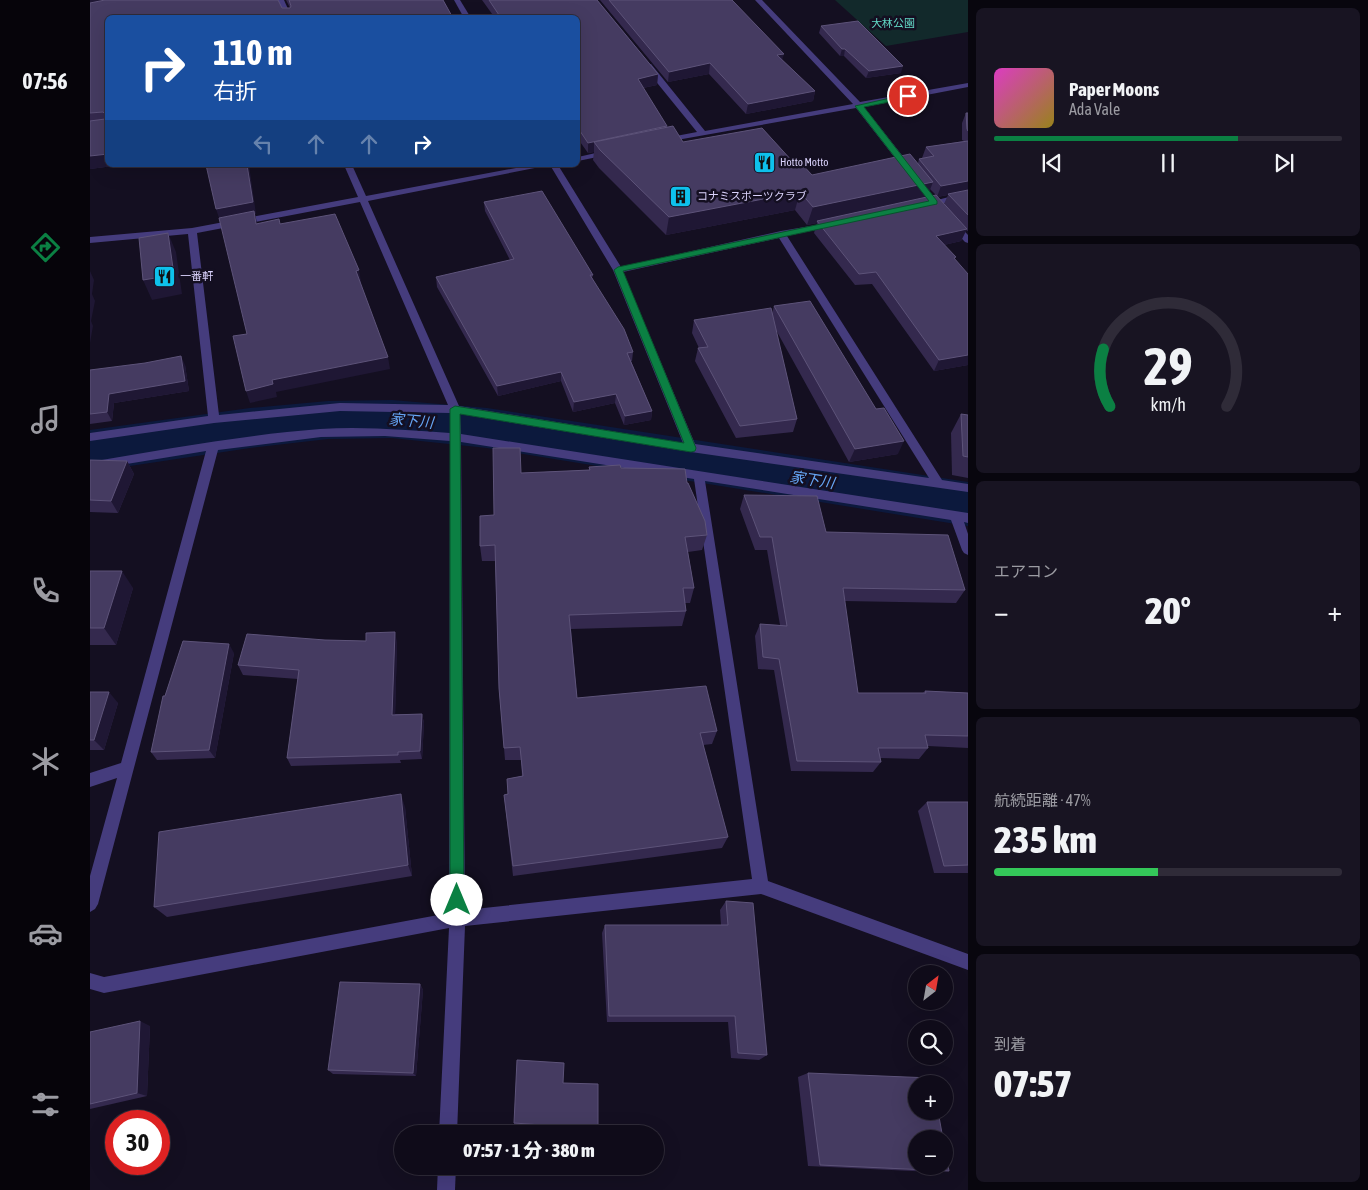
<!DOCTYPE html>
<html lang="ja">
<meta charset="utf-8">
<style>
:root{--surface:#0f0b19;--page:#181422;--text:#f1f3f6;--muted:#9b9ba2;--line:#2f2b38;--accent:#0b8043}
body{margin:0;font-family:"Asap Condensed","Noto Sans JP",sans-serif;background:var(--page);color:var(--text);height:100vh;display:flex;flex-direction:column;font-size:19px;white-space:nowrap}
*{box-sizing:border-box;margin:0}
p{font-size:16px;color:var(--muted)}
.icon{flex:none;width:28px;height:28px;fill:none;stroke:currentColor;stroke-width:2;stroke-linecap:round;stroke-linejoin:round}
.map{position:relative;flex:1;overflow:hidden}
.sheet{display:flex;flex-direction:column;gap:8px;padding:8px;background:#08060e;width:400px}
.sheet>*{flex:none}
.hud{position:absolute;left:15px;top:15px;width:475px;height:152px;border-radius:8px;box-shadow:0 5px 20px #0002,0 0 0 1px var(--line);background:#1a4fa0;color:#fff;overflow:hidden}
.needle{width:32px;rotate:31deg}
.fabs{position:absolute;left:818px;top:965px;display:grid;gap:10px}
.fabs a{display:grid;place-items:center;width:45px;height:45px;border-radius:50%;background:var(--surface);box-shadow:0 5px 20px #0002,0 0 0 1px var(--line);font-size:25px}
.speed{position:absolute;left:15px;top:1110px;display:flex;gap:10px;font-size:25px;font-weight:700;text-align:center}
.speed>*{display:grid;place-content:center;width:65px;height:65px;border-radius:50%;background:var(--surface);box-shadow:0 5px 20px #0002,0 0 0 1px var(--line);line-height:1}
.speed .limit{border:8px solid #d22;background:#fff;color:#111}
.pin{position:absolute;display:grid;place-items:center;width:42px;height:42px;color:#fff;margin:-21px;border:2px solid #fff;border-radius:50%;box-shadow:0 1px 5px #0007}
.me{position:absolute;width:55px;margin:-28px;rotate:0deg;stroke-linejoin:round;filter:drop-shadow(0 0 4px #0008)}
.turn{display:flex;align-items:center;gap:18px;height:105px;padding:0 25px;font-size:22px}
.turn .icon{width:65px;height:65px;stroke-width:2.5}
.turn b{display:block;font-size:35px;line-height:42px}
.lanes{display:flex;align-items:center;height:48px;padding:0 25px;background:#0003;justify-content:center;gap:25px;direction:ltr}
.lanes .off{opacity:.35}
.big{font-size:38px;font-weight:800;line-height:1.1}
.sheet .card{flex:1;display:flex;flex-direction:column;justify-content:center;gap:8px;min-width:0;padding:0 18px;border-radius:8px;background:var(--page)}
.sheet .dial{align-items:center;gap:0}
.dial svg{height:130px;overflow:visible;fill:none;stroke:var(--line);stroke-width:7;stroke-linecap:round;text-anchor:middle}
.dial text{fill:var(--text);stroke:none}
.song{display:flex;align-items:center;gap:15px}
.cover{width:60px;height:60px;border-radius:8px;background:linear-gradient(135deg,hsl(310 70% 55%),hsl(50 70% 35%))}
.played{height:5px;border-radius:2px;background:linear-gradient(90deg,var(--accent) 70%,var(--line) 70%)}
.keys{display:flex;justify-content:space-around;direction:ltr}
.heat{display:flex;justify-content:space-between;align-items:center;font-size:28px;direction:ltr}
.charge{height:8px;border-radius:4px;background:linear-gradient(90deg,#34c759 47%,var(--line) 0)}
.trip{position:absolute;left:304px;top:1125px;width:270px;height:50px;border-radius:25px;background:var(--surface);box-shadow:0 5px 20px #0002,0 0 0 1px var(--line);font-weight:800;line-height:50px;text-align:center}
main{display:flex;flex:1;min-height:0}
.dock{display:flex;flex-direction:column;width:90px;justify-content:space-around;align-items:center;background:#06040a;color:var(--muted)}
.dock .icon{width:35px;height:35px}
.dock .on{color:var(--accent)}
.dock b{font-size:22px;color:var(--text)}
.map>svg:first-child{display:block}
.green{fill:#12292b}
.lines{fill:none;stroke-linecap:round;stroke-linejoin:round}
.river{fill:#0c193d;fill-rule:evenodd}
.minor{fill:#453c7d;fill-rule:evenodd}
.wall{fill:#34294e;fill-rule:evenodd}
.shaded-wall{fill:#1f1734}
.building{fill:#453b61;stroke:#5d5379}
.route{fill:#0b8043;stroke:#07532c}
.labels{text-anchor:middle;stroke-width:5;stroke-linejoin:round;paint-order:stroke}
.far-park-label{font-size:11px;fill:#62d8c6;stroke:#140f21}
.far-poi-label{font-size:11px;fill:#dad2fc;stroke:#140f21;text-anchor:start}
.water-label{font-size:15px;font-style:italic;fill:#66a6f6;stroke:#140f21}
</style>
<main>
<nav class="dock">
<b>07:56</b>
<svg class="icon on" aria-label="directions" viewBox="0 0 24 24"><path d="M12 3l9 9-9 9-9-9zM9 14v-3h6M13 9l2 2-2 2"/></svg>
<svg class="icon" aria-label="music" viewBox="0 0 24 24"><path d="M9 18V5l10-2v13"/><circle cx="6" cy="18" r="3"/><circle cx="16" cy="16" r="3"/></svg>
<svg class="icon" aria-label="phone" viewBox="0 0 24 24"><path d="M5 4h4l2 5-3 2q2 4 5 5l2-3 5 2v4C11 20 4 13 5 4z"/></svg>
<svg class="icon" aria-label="climate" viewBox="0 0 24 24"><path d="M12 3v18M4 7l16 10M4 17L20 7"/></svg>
<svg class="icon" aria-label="car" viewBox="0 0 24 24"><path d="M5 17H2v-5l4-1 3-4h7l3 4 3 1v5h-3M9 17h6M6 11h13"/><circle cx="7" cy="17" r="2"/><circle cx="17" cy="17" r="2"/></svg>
<svg class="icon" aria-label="filters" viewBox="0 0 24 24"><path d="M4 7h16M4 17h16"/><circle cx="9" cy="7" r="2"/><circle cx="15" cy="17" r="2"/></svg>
</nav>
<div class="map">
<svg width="878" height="1190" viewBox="0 0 878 1190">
<rect width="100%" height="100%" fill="#140f21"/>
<!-- green -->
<path class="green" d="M745,0H878V32L796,46Z"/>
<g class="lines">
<!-- river -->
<path class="river" d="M302,400L397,408L878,482V526L397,448L302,438L238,439L160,448L0,472V430L160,408L238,401Z"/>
<!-- minor -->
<g class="minor">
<path d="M188,0H194L202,18H195Z"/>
<path d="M364,0H370L381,18H374Z"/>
<path d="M665,0H672L770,102L878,83V87L774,107L822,168V172H816L766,108L570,143V139L607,132L555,68L554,66L558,64H561L615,131L763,104Z"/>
<path d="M519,150H522V154L488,161V157Z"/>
<path d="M254,165H262L276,196L442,165H468L531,267L691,231L744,222V226L697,236L852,480L878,484V492L601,452L370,414L371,434L878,513V523L874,522L878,534V555L874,553L872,550L861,520L615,481L678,881L878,954V970L671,894L375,926L367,1134H349L359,928L14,993L0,989V973L14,977L359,913L360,441L295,436L231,437L128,450L8,904L5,909L0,912V876L27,778L0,787V773L31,763L116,451L0,470V462C76,449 153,435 230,429C273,426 317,430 360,433V413L250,411L124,423L0,441V433L118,416L98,234L0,243V237L102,228L268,197ZM460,165L523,270L593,443L369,406L278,201ZM270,202L358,405L250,403L129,415L107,233ZM689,238L839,478L605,444L533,272ZM371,442L604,479L662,879L375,910Z"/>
<path d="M878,192V198L836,207L832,204Z"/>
<path d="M863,221L866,222L878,235V243L875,242L860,226L859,224Z"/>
<path d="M348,1166H366L365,1190H347Z"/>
</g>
</g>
<!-- wall -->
<g class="wall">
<path d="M0,0L200,8L196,0H353L363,18H18L23,166L0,169Z"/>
<path d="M392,0H507L568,74L567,85L553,88L577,126L593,142L703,162L722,175L828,163L829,159L833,158H832L836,147L874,141L872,140V123L876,113H878V231L876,230L871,241L854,245L865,259L878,365L844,371L782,284L765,285L724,233L727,223L717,225L705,210L576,235L509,168L503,160L504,152L498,153L488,139V18H405ZM840,189L846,195L837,197ZM858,195L854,204L847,197Z"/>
<path d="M510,0H642L692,60L725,91L723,101L656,114L619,74L578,82Z"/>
<path d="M731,26L811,73L776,78L754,56H750L729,33Z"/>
<path d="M394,202L503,275L502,278L543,352L542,361H541L562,411L561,420L534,425L525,403L483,412L471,381L408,396L347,287L346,277L420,260L395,211Z"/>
<path d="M684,306L808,454L759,462L686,330L707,419L703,432L646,438L605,361L608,348H609L602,333L604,320L682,313Z"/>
<path d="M95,365L99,391L24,403L22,421L0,424V370Z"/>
<path d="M871,414L878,415V478L862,475L861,433Z"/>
<path d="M0,460L37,461L44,474L28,513L0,512Z"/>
<path d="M499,467L531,468L597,483L617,535L612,550L598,552L604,588L600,603H595L596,611L592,626L481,629L487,698L627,731L622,744L613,745L638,837L632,848L423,876L414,795L418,794L417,779L432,776L431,760H415L409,688L405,561H392L390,546L404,515L431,473L499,470Z"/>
<path d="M654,495L736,532L875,590L866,603L754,601L768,693H833L835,691L878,693V748L838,746V748L829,759L790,758L791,762L783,772L701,771L684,670L668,669L665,636L670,624L690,625L677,550H665L650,509Z"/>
<path d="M0,571L43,588L26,645H0Z"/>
<path d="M235,640L307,642L305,714H332L334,723L332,759L310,760L311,763L201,766L197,758L208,679L153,675L148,665Z"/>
<path d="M144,653L125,758L67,760L61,752L75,696Z"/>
<path d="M0,692L28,703L14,750H0Z"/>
<path d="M837,802H878V873H844L828,811Z"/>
<path d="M315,807L322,876L77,917L64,907Z"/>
<path d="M636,901L677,1055L669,1060L641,1058L638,1022H517L512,933L515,925H631L630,910Z"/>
<path d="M330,984L333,990L326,1076L243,1074L238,1070Z"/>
<path d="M60,1026L57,1096L0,1109V1032Z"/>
<path d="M718,1073L859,1171L843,1172L718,1166L708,1077Z"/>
<path d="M473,1083L508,1134H465V1128L424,1125V1123Z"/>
</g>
<!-- shaded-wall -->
<g class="shaded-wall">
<path d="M0,0H44L0,7Z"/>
<path d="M752,49H755L754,56H750Z"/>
<path d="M694,54L691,64L687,55Z"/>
<path d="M620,63L619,74L578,82L579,72Z"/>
<path d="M813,66L811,73L776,78L779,71Z"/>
<path d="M568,74L567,85L547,89L548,79Z"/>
<path d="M725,91L723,101L656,114L658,104Z"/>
<path d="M577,126L504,142V152L498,153V143Z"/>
<path d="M18,154V165H24L23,166L0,169V156Z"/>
<path d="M157,165H159L166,214H165L167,223L130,221L126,209Z"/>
<path d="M878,181V191L847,197L851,186Z"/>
<path d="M843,182L836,200L727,221V223L717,225L723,207Z"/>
<path d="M710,192L705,210L576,235L579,217Z"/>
<path d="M877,229L871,241L841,248L846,236Z"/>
<path d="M78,233L86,252L92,294L62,300L53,280Z"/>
<path d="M269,270L271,282L268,283L266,271Z"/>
<path d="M0,271L4,280L2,294L5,301L1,321L3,326L0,343Z"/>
<path d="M878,355V365L844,371L849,360Z"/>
<path d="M91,356L95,365L99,391L24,403L22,421L17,412L19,394Z"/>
<path d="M298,357L300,369L186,392L187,397L160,403L156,391L182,380Z"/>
<path d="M471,372V381L408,396L407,386Z"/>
<path d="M526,394L525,403L483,412L484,402Z"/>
<path d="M562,411L561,420L534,425L535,416Z"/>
<path d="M814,441L808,454L759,462L765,449Z"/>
<path d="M37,461L44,474L28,513L21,501Z"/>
<path d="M32,571L43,588L26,645L14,628Z"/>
<path d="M305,632L307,642L305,723L302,715Z"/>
<path d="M139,644L144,653L125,758L119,750Z"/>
<path d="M19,692L28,703L14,750L4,740Z"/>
<path d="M332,714L334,723L332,759L330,751Z"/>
<path d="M311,794L315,807L322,876L318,865Z"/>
<path d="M330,984L333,990L326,1076L323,1073Z"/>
<path d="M50,1021L60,1026L57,1096L47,1093Z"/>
</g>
<!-- building -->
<g class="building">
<path d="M15,0H188L192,8H200L201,6L199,0H353L363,18H18V154L0,156V121L15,119V114L13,112L0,113V3Z"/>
<path d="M399,0H507L568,74L548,79L577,126L498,143L488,128V18H411Z"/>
<path d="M519,0H642L694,54L687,55L725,91L658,104L620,63L579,72Z"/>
<path d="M768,21L813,66L779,71L755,49H752L731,26Z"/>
<path d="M876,113H878V131L877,129Z"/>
<path d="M583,126L593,142L672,128L703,162L709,161L722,175L820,154L843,182L723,207L710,192L579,217L510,150L504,142Z"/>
<path d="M878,141V181L851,186L829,159L844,156L836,147Z"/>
<path d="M116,165H157L163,202L126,209Z"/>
<path d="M878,190V215L858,194Z"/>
<path d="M452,191L503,275H500L534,329L543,352L537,353L562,411L535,416L526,394L484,402L471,372L407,386L346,277L424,259L394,202Z"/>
<path d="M846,195L877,229L846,236L866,257L864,258L878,274V355L849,360L786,272L769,274L727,221Z"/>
<path d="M164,211L166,224L189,219L190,224L245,214L269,270L266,271L298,357L182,380L183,384L156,391L143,336L157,334L129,218Z"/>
<path d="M78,233L84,275L53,280L49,238Z"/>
<path d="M720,301L786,409L794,408L814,441L765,449L684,306Z"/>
<path d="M681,308L707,419L650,426L608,348L618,347L604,320Z"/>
<path d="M91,356L95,381L19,394L17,412L0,414V370L55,363Z"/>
<path d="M871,414L878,415V457L873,456Z"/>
<path d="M403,448H430L431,473L500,470L499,467L530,465L531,468L595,469L597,483H598L615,521L617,535L595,537L604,588H593L596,611L479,615L487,698L616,686L627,731L610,733L638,837L423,866L414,795L418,794L417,779L433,776L430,747L414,748L409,688L405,545L390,546V516L404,515Z"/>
<path d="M0,460L37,461L21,501L0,500Z"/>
<path d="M654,495L727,496L736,532L858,535L875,590L753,588L768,693H836L835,691L878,693V736L835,735L838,748H788L791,762L707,761L689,659L673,657L670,624L697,626L682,537H670Z"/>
<path d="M0,571H32L14,628H0Z"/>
<path d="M305,632L302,715L332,714L330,751L308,752V755L197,758L209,670L148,665L157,634L235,640L276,641V633Z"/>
<path d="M93,641L139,644L119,750L61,752L73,696H75Z"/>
<path d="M0,692H19L4,740H0Z"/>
<path d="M311,794L318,865L64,907L69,832Z"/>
<path d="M837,802H878V865L854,866Z"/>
<path d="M636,901L663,903L677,1055L648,1053L645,1016H519L515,925H638Z"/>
<path d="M250,982L330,984L323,1073L238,1070Z"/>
<path d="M50,1021L47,1093L0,1104V1032Z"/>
<path d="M427,1060L474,1063L473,1083L508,1084V1134H466V1126L424,1123Z"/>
<path d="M718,1073L841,1078L842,1084H826V1111H848L853,1139H826V1166H854V1142L859,1171L730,1165Z"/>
</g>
<!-- route -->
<path class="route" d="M818,94L821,96L820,98L774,107L847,201V204L533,271L606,448L605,451L601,452L370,414L374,900L372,905L367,907L362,905L360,900V409L365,406L594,443L524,270L528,267L839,201L765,106Z"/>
<!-- icons -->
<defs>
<symbol id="restaurant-square" viewBox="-11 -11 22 22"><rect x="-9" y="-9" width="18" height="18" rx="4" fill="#0ec1ec" stroke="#140f21"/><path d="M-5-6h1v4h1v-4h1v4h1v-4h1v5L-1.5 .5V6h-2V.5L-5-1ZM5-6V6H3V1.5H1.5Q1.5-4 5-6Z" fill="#111"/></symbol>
<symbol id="building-square" viewBox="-11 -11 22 22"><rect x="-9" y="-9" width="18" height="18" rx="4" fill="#0ec1ec" stroke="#140f21"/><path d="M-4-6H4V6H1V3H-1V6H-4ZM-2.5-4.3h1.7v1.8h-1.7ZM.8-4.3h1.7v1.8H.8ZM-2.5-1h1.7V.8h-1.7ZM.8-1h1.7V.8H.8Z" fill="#111"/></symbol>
</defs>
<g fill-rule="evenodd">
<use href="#restaurant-square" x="662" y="150" width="25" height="25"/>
<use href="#building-square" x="578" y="184" width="25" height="25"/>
<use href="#restaurant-square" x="62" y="264" width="25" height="25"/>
</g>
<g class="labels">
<!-- far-park labels -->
<g class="far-park-label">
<text x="803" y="27">大林公園</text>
</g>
<!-- far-poi labels -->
<g class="far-poi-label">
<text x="690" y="166">Hotto Motto</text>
<text x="607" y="200">コナミスポーツクラブ</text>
<text x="90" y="280">一番軒</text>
</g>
<!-- water labels -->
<g class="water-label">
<text transform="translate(321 421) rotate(5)" y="5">家下川</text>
<text transform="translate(722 480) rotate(9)" y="5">家下川</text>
</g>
</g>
</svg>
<div class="fabs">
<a><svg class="needle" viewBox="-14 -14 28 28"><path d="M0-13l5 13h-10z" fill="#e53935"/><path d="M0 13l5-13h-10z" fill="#9b9ba2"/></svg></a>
<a><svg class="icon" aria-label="search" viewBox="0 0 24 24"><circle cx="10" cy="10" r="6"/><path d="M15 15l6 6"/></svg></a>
<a>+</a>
<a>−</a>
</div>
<div class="speed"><div class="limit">30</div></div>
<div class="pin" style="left:818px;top:96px;background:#d93025"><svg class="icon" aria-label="arrive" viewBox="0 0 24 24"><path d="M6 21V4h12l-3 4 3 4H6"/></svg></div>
<svg class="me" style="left:367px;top:900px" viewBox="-20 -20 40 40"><circle r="19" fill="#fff"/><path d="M0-13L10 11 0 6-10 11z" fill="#0b8043"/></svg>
<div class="trip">07:57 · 1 分 · 380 m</div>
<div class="hud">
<div class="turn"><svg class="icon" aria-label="right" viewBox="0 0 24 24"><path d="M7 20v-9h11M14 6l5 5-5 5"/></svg><div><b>110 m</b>右折</div></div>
<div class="lanes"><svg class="icon off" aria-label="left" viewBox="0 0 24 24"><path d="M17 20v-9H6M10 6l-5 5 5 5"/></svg><svg class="icon off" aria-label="ahead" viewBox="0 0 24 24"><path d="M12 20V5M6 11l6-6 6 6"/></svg><svg class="icon off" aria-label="ahead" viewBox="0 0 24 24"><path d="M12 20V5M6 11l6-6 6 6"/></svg><svg class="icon" aria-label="right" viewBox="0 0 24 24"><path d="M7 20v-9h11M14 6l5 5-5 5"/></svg></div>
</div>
</div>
<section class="sheet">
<div class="card">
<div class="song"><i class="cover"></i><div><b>Paper Moons</b><p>Ada Vale</p></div></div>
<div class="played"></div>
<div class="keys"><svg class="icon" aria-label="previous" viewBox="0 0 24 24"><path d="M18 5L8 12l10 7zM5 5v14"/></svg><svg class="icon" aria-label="pause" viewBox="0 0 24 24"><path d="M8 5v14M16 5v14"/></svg><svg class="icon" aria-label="next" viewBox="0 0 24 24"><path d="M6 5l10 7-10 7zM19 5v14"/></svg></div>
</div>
<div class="card dial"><svg viewBox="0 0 100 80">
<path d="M14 69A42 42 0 1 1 86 69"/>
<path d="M14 69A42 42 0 0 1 10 34" stroke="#0b8043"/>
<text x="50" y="56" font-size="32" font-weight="700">29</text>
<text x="50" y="72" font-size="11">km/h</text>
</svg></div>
<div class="card"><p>エアコン</p>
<div class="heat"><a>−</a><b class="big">20°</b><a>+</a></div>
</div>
<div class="card"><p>航続距離 · 47%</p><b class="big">235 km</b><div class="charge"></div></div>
<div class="card"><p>到着</p><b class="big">07:57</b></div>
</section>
</main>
